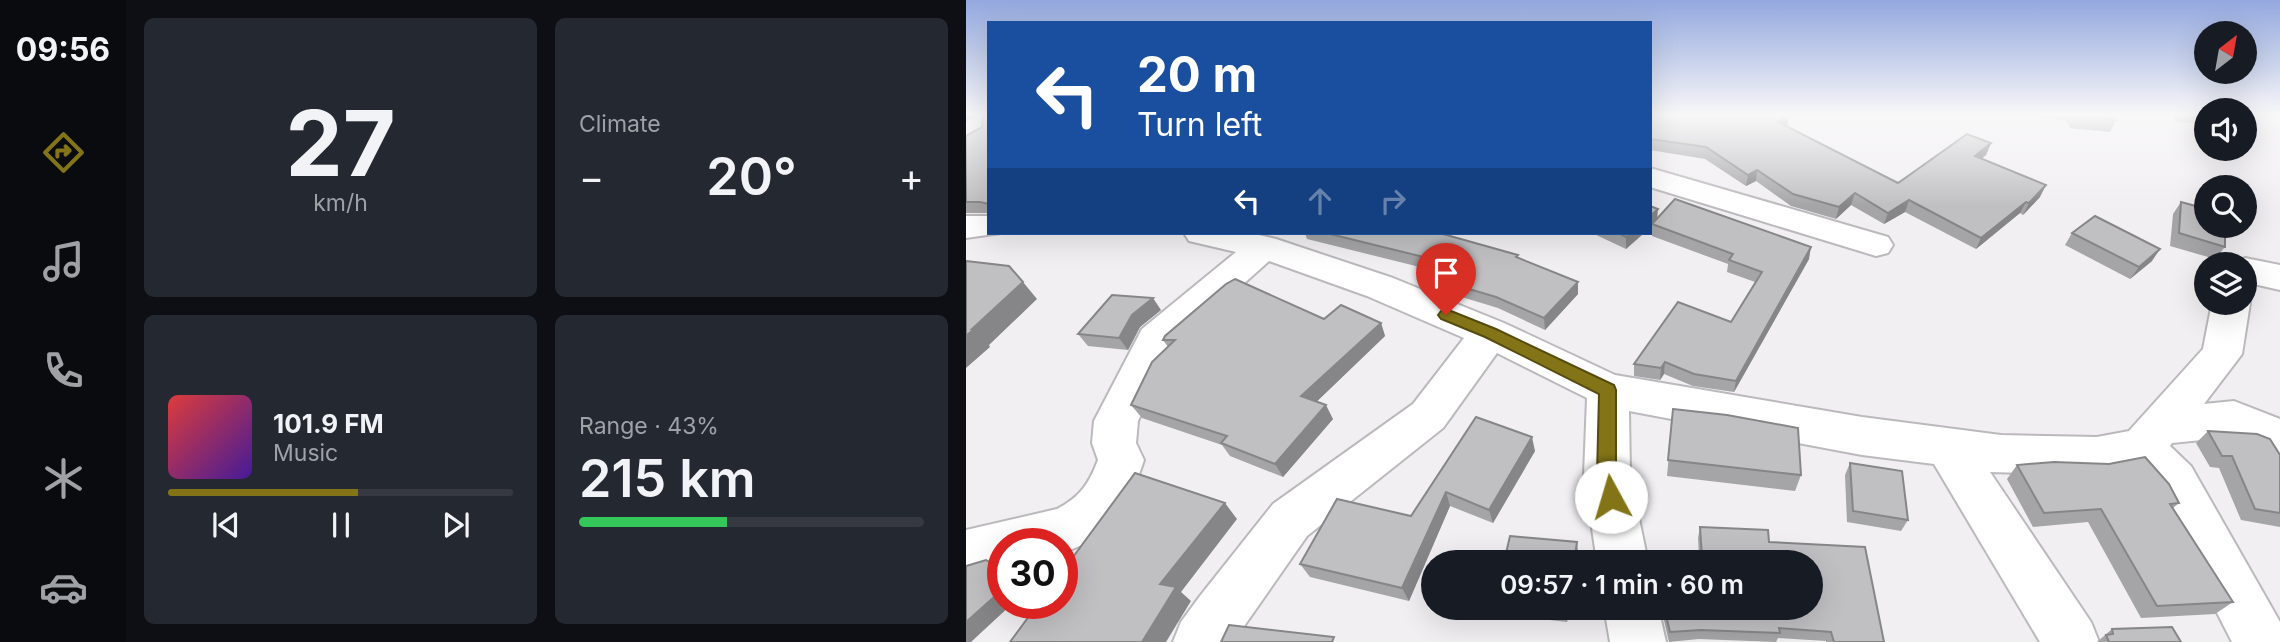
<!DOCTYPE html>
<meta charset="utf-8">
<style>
:root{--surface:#171b24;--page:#242831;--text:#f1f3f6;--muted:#9ea1a6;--line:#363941;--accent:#837417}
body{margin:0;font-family:Inter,sans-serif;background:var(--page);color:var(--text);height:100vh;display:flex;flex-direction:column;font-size:26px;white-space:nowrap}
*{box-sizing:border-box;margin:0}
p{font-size:23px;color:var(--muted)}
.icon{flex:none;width:38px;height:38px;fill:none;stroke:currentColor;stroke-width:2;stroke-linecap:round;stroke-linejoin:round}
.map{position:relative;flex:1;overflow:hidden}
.panel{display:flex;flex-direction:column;gap:18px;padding:18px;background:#0d0f14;width:840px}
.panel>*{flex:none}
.guide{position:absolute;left:21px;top:21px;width:665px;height:214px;border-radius:0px;box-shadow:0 7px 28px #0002;background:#1a4fa0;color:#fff;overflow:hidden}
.needle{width:46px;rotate:31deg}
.fabs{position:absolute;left:1228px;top:21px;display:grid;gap:14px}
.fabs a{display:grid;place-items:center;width:63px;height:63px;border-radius:50%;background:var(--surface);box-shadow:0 7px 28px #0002;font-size:35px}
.speed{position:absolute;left:21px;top:528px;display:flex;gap:14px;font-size:35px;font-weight:700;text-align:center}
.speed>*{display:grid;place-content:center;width:91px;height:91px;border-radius:50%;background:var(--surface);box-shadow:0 7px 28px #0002;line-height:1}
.speed .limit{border:10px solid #d22;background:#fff;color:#111}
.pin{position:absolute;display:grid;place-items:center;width:60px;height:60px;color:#fff;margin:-72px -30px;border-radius:50% 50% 50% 0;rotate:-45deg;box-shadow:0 0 7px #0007}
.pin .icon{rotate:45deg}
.me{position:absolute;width:77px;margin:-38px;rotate:354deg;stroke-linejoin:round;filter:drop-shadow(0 0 5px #0008)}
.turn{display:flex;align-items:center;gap:24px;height:147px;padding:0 35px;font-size:32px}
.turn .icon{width:91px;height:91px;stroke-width:2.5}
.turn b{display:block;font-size:49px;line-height:60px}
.lanes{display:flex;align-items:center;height:66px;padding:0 35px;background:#0003;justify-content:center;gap:35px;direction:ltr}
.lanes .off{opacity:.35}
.big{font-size:52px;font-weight:600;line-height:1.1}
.panel .widget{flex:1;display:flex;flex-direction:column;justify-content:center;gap:10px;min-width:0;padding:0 24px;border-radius:10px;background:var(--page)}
.panel .dial{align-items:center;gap:0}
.dial b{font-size:91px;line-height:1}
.song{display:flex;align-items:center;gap:21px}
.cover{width:84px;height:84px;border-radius:10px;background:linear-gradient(135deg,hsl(0 70% 55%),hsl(260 70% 35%))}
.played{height:7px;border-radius:4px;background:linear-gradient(90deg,var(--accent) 55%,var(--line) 55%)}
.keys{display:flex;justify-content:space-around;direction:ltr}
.heat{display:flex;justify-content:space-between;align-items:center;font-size:38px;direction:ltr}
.charge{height:10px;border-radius:5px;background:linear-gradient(90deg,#34c759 43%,var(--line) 0)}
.panel .tiles{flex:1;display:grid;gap:18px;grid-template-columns:repeat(2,1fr)}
.trip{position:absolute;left:455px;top:550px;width:402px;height:70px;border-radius:35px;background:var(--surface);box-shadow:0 7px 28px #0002;font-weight:600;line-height:70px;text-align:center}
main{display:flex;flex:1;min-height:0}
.dock{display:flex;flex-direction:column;width:126px;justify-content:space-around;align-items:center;background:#090b0e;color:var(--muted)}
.dock .icon{width:49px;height:49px}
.dock .selected{color:var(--accent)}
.dock b{font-size:32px;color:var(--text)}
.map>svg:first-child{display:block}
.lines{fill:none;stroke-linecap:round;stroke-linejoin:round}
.minor-casing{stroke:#bbb9bc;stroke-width:4}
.minor{fill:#fff;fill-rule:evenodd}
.wall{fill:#a5a4a7}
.shaded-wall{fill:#868688}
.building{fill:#c0bfc2;stroke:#868688;stroke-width:2}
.route{fill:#837417;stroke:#554b0f;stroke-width:2}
</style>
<main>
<nav class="dock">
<b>09:56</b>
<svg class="icon selected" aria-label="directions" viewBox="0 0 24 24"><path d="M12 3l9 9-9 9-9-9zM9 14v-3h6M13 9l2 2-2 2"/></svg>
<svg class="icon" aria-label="music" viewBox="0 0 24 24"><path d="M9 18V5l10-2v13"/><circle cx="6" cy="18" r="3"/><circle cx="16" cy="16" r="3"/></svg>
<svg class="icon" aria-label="phone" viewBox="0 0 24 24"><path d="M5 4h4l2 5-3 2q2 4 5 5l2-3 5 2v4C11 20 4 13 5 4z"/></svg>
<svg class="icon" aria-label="climate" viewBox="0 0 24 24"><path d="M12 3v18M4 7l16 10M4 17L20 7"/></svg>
<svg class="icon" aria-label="car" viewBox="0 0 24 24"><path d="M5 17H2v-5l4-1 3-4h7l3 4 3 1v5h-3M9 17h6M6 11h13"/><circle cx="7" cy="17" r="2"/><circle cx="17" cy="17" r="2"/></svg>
</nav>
<section class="panel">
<div class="tiles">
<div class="widget dial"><b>27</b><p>km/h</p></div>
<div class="widget"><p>Climate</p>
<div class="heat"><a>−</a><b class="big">20°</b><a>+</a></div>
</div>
<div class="widget">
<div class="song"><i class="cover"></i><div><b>101.9 FM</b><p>Music</p></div></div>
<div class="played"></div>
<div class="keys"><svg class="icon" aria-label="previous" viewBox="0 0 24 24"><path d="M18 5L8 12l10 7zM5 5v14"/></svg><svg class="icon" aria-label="pause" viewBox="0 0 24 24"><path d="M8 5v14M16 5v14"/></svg><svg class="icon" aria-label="next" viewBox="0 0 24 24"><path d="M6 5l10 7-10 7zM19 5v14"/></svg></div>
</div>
<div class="widget"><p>Range · 43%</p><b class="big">215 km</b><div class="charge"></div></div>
</div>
</section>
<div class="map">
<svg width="1314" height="642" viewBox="0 0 1314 642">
<rect width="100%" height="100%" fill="#f1eff2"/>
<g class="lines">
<defs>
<g id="minor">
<path d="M684,168L922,237L927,245L922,253L910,256L684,187Z"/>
<path d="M0,216H23V233H35L0,238Z"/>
<path d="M218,233H284L310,239L427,278L538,323L649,375L896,417L1035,435L1131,437L1163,431L1237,349L1246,303H1279V295L1284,303L1276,354L1238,404L1268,401L1314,419V458L1265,437L1206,443L1204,446L1225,466L1314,622V642H1266L1191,496L1167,468L1131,475L1024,472L1125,622L1133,642H1074L968,464L896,455L663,411L664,475L682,562H631L618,475L621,398L531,353L477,428L341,536L267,642H207L215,622L234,596L307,504L447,404L498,338L401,296L303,261L206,348L172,421L170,443L178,460C159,515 153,532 96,553V544H37V567L0,578V530L91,509C114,497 123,484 132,460L126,443L128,421L176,329L270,252L223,241Z"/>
<path d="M1279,258L1314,265V290L1279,282V264H1265Z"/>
<path d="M638,607H692L700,642H644Z"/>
</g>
</defs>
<!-- minor casing -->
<use href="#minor" class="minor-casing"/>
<!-- minor -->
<use href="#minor" class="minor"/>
</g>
<!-- wall -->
<g class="wall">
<path d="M23,116V213H0V136L16,127Z"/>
<path d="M684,116H823L821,125L820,126L932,183L1025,143L1020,155L1016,158L1074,197L1057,215L1054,213L1010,249L939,212L918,224L885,205L870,219L825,206L790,181L780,186L739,159L684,150Z"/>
<path d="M1066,116H1148L1150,120L1144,132L1104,128L1101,121Z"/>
<path d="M1205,116H1241V123L1211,122Z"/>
<path d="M1215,202L1259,247L1249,259L1204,246L1207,214Z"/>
<path d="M691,219L843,259L768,392L727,386L698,374L694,380L668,376V364L765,322L789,282L761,272L762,264L686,236V225Z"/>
<path d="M339,233H470L552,257L612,294L579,330L532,308L479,292L476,281L482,274L341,239Z"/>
<path d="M626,233H678L660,249Z"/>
<path d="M1106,233L1186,261L1164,279L1099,245Z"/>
<path d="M195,310L174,327L162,350L122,346L112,334Z"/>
<path d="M358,319L415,323L419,336L350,402L367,419L317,477L264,456L256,445L176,418L165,405L202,347L197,340Z"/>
<path d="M707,409L835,475L829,491L701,476Z"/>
<path d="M510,417L569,451L527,523L484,506L443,601L344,577L334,564L445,516Z"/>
<path d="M1242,431L1314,455V527L1275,520L1253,468L1244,467L1230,443Z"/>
<path d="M884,463L942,520L935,531L881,522L879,475Z"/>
<path d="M1051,465L1213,503L1207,508L1267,602L1249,614L1175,618L1122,522L1067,527L1041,479Z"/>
<path d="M734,527L803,542L918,642H860V641L812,638L810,642L733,639L703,642L695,607H845L733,557L732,538Z"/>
<path d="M529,607H603L601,622L531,614Z"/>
<path d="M1146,629L1215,642H1131Z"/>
</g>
<!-- shaded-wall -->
<g class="shaded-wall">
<path d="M0,116H10L0,122Z"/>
<path d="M819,116H823L821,125L810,133L812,122Z"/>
<path d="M1025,143L1020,155L1005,167L1009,156Z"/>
<path d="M791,170L790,181L780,186L782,175Z"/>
<path d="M1080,185L1074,197L1057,215L1063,203Z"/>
<path d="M889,193L885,205L870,219L873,207Z"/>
<path d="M943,200L939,212L918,224L922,213Z"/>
<path d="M1060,202L1054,213L1010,249L1015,238Z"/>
<path d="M692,209L691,221L684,227V216Z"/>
<path d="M665,233H678L660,249V237Z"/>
<path d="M845,247L843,259L768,392L770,381Z"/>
<path d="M1194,249L1186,261L1164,279L1173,267Z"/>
<path d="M57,282L71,299L23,345L24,347L0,368V336L6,329Z"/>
<path d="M612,282V294L579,330L578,318Z"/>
<path d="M187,298L195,310L174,327L162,350L153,338L166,315Z"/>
<path d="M415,323L419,336L342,410L335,396Z"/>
<path d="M699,362L698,374L694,380L695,368Z"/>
<path d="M360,405L367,419L317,477L309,464Z"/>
<path d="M566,437L569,451L527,523L523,510Z"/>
<path d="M480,492L484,506L443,601L436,588Z"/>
<path d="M259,503L271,519L215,592L225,601L200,642H176L194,584Z"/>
<path d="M611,542L612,553L610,562H608Z"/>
<path d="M37,589V604H46L5,642H0V622Z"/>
<path d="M600,607H603L601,622L599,612Z"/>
</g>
<!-- building -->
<g class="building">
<path d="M17,116H23V122L21,123H23V204L14,202H0V136L16,127Z"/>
<path d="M684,116H819L812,122L932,183L1001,134L1025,143L1009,156L1080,185L1063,203L1060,202L1015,238L943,200L922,213L889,193L873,207L827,194L791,170L782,175L740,147L684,139Z"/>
<path d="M1110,116H1148L1150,120Z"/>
<path d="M709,199L845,247L770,381L728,374L699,362L695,368L668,364L712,302L765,322L796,272L763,260L767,254L686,224Z"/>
<path d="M1215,202L1241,209V226H1259V247L1213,233Z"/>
<path d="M684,206L692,209L684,216Z"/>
<path d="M1129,216L1194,249L1173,267L1106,233Z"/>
<path d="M360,233H470L477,234L552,255L550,257L612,282L578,318L530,297L476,281L490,265Z"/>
<path d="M652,233H665L660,237Z"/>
<path d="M0,261L43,266L57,282L6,329H8L0,336Z"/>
<path d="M269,279L358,319L375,305L415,323L335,396L360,405L309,464L255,443L261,436L165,405L186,362L209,340H197L199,336L260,284Z"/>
<path d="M146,295L187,298L166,315L153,338L112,334Z"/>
<path d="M707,409L761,415L832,428L835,475L702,460Z"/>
<path d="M510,417L566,437L523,510L480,492L436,588L334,564L371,499L445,516Z"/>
<path d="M1242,431L1291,434L1304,439L1314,455V513L1289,509L1266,456H1256Z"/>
<path d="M1179,457L1203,484L1213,503L1204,504L1267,602L1191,606L1135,509L1078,513L1051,465L1088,462L1143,464Z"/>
<path d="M884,463L936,471L942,520L887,511Z"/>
<path d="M169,473L259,503L194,584L210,587L176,642H44L72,604H96V572Z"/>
<path d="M734,527L802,530L803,542L899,547L918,642H868L865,632L813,628L814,633L735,630L704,632L698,607H845V562H685V561L736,557Z"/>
<path d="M544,536L611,542L608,562H538Z"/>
<path d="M20,560L37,570V589L0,622V566Z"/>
<path d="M553,607H600L599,612Z"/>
<path d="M263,625L368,637L366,642H255Z"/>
<path d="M1206,627L1215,642H1143L1140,635L1147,634L1146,629Z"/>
</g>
<!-- sky -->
<linearGradient id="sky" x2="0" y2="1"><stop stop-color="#93a8de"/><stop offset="0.56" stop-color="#f9f8f9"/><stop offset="1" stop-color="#f9f8f9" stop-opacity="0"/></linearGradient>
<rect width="1314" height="206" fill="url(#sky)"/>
<!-- route -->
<path class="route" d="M480,309L530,329L648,385L650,390V475L655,497L652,503L645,506L638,503L631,475L633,394L519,337L475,319L472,315L475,311Z"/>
</svg>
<div class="fabs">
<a><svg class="needle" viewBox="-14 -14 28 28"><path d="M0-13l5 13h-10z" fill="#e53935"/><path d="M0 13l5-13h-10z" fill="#9ea1a6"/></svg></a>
<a><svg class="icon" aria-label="sound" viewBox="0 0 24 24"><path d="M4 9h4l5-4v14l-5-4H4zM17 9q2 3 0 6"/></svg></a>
<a><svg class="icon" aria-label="search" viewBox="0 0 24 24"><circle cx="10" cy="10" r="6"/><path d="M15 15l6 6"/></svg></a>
<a><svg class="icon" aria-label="layers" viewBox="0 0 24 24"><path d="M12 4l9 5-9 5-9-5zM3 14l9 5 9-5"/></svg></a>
</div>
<div class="speed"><div class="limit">30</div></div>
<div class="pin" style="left:480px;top:315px;background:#d93025"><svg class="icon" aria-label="arrive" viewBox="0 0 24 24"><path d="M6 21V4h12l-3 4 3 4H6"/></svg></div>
<svg class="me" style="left:645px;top:497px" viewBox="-20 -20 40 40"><circle r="19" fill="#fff"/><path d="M0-13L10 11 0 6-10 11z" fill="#837417"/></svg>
<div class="trip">09:57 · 1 min · 60 m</div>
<div class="guide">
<div class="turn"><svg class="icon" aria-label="left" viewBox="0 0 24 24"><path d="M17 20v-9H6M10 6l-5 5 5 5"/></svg><div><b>20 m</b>Turn left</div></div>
<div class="lanes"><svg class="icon" aria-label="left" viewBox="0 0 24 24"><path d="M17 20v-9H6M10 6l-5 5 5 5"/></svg><svg class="icon off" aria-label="ahead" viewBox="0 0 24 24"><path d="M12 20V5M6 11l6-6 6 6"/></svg><svg class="icon off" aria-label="right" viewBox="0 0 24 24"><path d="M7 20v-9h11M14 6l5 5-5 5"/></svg></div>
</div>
</div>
</main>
